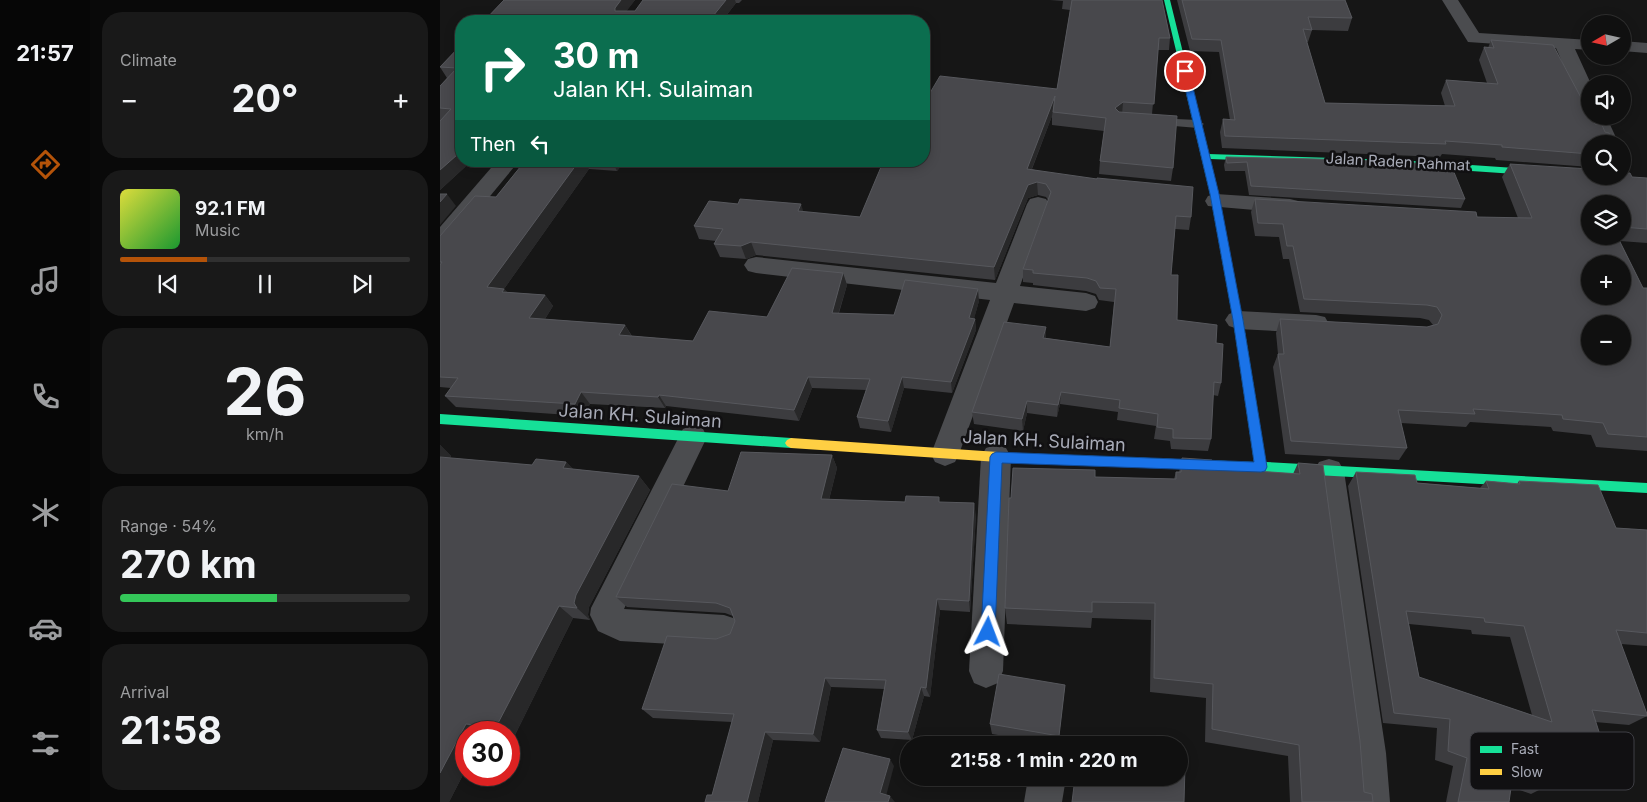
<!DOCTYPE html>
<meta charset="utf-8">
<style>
:root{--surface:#101010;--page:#191919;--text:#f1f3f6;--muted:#9c9d9f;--line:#303030;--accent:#b45309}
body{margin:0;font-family:Inter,sans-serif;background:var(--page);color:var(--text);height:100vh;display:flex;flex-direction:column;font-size:19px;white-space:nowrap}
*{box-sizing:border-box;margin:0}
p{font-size:16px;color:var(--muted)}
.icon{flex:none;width:28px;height:28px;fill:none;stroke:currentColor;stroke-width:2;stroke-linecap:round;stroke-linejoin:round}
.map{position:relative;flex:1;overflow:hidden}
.sheet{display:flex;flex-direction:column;gap:12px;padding:12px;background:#090909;width:350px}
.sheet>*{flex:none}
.guide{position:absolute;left:15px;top:15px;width:475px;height:152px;border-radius:20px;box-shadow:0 2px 12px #0003,0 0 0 1px var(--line);background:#0b6e4f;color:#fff;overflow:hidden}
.needle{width:32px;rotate:261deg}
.fabs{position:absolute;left:1141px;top:15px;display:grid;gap:10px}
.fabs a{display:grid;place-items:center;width:50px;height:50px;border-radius:50%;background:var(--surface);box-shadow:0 2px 12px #0003,0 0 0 1px var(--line);font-size:25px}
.speed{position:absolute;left:15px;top:721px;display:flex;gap:10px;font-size:25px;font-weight:700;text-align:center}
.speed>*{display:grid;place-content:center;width:65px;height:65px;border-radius:50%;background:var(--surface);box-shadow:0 2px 12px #0003,0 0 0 1px var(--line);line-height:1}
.speed .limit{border:8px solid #d22;background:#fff;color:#111}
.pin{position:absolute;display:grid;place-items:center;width:42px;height:42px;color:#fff;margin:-21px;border:2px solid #fff;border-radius:50%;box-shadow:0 1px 5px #0007}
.me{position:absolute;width:55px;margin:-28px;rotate:3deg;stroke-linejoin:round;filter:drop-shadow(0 0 4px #0008)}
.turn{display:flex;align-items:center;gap:18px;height:105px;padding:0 15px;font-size:22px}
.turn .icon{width:65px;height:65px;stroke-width:2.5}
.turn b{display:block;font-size:35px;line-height:42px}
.then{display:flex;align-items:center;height:48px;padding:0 15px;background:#0003;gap:10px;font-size:19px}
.big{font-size:38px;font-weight:700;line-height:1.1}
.sheet .widget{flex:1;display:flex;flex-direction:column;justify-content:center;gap:8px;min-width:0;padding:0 18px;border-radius:20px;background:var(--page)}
.sheet .dial{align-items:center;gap:0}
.dial b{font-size:65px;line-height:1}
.song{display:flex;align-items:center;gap:15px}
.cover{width:60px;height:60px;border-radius:8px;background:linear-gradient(135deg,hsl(60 70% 55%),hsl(130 70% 35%))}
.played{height:5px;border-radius:2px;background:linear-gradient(90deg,var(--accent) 30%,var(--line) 30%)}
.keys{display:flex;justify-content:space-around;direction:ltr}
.heat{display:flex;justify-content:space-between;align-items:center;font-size:28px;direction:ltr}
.charge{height:8px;border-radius:4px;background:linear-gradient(90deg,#34c759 54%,var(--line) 0)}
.trip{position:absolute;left:460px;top:736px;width:288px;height:50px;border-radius:25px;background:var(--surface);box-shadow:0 2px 12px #0003,0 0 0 1px var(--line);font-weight:700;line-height:50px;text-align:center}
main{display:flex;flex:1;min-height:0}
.tabs{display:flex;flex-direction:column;width:90px;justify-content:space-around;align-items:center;background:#060606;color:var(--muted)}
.tabs .icon{width:35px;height:35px}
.tabs .on{color:var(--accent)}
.tabs b{font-size:22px;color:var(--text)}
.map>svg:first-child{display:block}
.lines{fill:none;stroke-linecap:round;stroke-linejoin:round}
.lane{fill:#4b4c4f;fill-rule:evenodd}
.street{fill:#4b4c4f;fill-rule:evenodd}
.fast{fill:#16e098;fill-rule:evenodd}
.slow{fill:#ffcf43;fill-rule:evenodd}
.wall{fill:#3c3c3f;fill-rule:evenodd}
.shaded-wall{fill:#282829}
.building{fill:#48484c;stroke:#57585d;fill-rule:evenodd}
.route{fill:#1a73e8;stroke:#114b97}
.labels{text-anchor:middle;stroke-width:5;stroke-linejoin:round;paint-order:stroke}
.far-street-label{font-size:15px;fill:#a8abb7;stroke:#111012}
.street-label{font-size:18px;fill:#a8abb7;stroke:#111012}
.key{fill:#111012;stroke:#3e3e44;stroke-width:1}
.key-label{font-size:14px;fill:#a8abb7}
</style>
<main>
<nav class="tabs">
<b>21:57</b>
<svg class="icon on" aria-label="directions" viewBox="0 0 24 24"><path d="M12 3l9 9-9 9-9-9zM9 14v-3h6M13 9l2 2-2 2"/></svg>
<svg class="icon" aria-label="music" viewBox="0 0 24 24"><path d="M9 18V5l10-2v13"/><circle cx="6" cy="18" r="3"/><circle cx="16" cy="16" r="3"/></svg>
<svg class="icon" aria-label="phone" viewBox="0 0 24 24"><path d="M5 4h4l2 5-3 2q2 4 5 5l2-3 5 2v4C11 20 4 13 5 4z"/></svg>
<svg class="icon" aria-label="climate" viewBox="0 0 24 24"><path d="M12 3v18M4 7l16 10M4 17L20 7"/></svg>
<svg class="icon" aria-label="car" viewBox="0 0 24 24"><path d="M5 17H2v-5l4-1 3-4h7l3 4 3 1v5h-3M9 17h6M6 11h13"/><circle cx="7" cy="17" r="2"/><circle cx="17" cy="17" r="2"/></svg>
<svg class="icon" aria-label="filters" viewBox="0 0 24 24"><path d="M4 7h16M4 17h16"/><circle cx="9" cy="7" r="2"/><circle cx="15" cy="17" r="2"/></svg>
</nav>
<section class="sheet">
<div class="widget"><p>Climate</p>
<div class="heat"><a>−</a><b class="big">20°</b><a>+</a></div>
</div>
<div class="widget">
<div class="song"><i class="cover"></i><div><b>92.1 FM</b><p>Music</p></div></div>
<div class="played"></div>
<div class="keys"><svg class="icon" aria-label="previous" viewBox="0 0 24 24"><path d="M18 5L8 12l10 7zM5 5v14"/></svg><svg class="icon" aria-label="pause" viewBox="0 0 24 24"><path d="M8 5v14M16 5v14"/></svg><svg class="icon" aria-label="next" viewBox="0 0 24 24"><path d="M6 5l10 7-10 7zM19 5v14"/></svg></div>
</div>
<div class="widget dial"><b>26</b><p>km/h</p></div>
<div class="widget"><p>Range · 54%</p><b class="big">270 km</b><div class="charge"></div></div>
<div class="widget"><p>Arrival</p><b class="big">21:58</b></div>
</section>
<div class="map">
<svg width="1207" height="802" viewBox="0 0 1207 802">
<rect width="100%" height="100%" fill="#161616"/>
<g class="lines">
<!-- lane -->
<path class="lane" d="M714,118L758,120L764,124L758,128L710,124L708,122Z"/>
<!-- street -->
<g class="street">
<path d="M1002,0H1018L1039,33L1150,40V50L1135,49L1151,84L1150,109L1143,107L1140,103L1116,48L1028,42Z"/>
<path d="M1182,41L1207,43V53L1182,51Z"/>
<path d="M1150,112V116H1166L1179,144H1159L1146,116Z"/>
<path d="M57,161H79L8,247L0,250V227Z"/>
<path d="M776,194L850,199L858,201L861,206L858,211L850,213L768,206L765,201L768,196Z"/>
<path d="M598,197L606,199L609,204L580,286L646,293L655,296L658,302L655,308L646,311L574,303L519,454L515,462L505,466L495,462L491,454L550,300L316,273L308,271L304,265L308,259L316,257L556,283L587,204L590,199Z"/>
<path d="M798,311L876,315L885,317L889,324L885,331L876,333L798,329L789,326L785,320L789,314Z"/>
<path d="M253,425L263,429L267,437L184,609L284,615L296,619L301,631L296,643L284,647L180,641L158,631L150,615L151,608L243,429Z"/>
<path d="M556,445L566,448L571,457L563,671L558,683L546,688L534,683L529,671L541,457L546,448Z"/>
<path d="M889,459L899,462L904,471L946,753L950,802H912L908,753L874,471L879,462Z"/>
<path d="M588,778H626L622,802H584Z"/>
</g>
<!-- fast -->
<g class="fast">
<path d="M724,0H730L768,154L958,160L1150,173V176H1154L1150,179L958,166L770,159L803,320L826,462L1207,483V493L821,472L569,461L567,458L569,455L573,453L814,462L793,320L770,194Z"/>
<path d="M0,414L351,438L355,440L357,443L355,446L351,448L0,424Z"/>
</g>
<!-- slow -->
<path class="slow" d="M351,438L573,453L577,455L579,458L577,461L573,463L351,448L347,446L345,443L347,440Z"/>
</g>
<!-- wall -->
<g class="wall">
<path d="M64,0H195L186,11H195L203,0H302L299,3H296L282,21H44Z"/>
<path d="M610,0H722L730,38L729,50H718L712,114L733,168L731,181L659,174L660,161L664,131L612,125V116L592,169L751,217L749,230L735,229L731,275L737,320L776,343L781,383L778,396L773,395L771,439L768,451L731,449L730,441L714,439L716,426L677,420L678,412L620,404L617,417L587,413L583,431L534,424L532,412L606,338L670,347L674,302L659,300L656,294L646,291L593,285V283L583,282V269L608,200L606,197L598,195L588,198L555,280L316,255L306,259L280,257L274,244L276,241L259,239L254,226L298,204L364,212L420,217L446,167L617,89L630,10L622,9L623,1Z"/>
<path d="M737,0H905L912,18L908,31L872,30L868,42H867L885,103L1005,106L1001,93L1006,80L1047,83L1039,60L1044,47L1048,48L1051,40L1150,144V167L1056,160L1055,158L1002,154L1000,157L782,148L780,132L783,119L790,120L779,52L750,51Z"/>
<path d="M21,45V161H30L25,167L0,190V86L7,78L0,67Z"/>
<path d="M786,157L1025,199L1021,208L809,195L805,171H785L784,165Z"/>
<path d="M85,161H185L177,171L149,169L64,289L67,292L105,295L113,306L105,319L185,325L192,336L253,341L327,317L403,273L407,285L399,313L454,315L539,301L534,318L535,319L536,330L512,393L464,388L451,432L420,428L417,417L426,390L372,388L359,421L226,406L225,408L150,404L143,416L16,407L5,396L11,388L0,387V236L56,197Z"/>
<path d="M1070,164L1192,177L1207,178V243L1180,241L1203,288H1207V451L1156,447L1151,435L1113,431L1111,427L1030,422L1026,427L961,423L967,448L959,460L845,454L833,367L838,354L836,333L840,319L987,327L993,325L989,320L980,318L860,312L849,259H843L839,237L815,236L811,212L815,199L1037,217L1078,218L1062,177ZM1182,204V236H1150Z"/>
<path d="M0,445L11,456L10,458L92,465L126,462L133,469L199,476L210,490L149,607L148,615L150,620L133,618L74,737L69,736V732H26V769L9,802H0Z"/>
<path d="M392,455L397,468L389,500L465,502H500L536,515L530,612L500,610L490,697L484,696L472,740L441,738L437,730L444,689L391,687L380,742L333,740L318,802H265L272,795L292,722L213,718L202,709L276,639L290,634L295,621L293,616L285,613L187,607L176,597L288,491Z"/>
<path d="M742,458L771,468L853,474L858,463L924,792L933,802H850L848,756L765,742L766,698L710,692L711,620L652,618L651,628L567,624L565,608L571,498L655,477L734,479L736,472H739Z"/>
<path d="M916,472L977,483L1040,488L1046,481L1077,484L1079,481L1176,528L1207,530V646L1181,644L1207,714V716L1189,725L1155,722L1161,738L1173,753L1155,762L1107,757V786L1091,794L1071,787L1069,802H1006L1013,766L995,760L997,728L943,723L908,486ZM969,624L1031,630L1032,634L1070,637L1092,715L979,677Z"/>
<path d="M625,685L618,745L552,734L550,724Z"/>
</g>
<!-- shaded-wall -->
<g class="shaded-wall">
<path d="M181,0H195L180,20L175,11V8Z"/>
<path d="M286,0H295L296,3L282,21H269Z"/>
<path d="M615,96L612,116L587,181V169Z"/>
<path d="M683,102L682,115L675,108Z"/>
<path d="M21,150V161H30L25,167L0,190V170Z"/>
<path d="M139,161H145L149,169L64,289L73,300L47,287Z"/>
<path d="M172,161H185L177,171Z"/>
<path d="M597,182L598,195L588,198L555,280L554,267L588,185Z"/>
<path d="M7,194L16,206L0,225V202Z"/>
<path d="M361,204L365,217L358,211Z"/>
<path d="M311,242L316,255L306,259L301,246Z"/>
<path d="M403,273L407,285L395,324L392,313Z"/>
<path d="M538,289L539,301L531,330L529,318Z"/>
<path d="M105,295L113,306L98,330L89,318Z"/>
<path d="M535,319L536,330L512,393L511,382Z"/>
<path d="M185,325L192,337L179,335Z"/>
<path d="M606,327V340L603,338Z"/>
<path d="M368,377L372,388L359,421L354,410Z"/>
<path d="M462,377L464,388L451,432L448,421Z"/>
<path d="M141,392L150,404L143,416L135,404Z"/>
<path d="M621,392L620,404L617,417L618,405Z"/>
<path d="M219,395L226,406L225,408L218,397Z"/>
<path d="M587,401V413L583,431L582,419Z"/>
<path d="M0,445L11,456L1,470L0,469Z"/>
<path d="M392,455L397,468L386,511L381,499Z"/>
<path d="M126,462L139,476L123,468Z"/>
<path d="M199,476L210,490L149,607L148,615L150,620L137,608L134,603L136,595Z"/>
<path d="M534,503L536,515L530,612L529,601Z"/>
<path d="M497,599L500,610L490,697L486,688Z"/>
<path d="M119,606L133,618L74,737L69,734V732H66L56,727Z"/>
<path d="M385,678L391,687L380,742L373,734Z"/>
<path d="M481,687L484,696L472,740L468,732Z"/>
<path d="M26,724L43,732H26V769L9,802H0V773Z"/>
<path d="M325,732L333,740L318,802H307Z"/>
<path d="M450,759L454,766L445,800L440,793Z"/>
<path d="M450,796L455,802H448Z"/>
</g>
<!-- building -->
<g class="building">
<path d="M64,0H181L175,8V11H195L203,0H286L269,21H44Z"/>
<path d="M632,0H722L730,38H719L714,104L683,102L675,108L679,112L737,116L733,168L660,161L666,118L613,112L615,96L587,169L657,179V178L753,187L751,217L736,216L731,275H738L737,320L777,325L776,343L783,344L781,383L774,382L771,439L733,438V429L717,427L718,414L679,408L680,400L621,392L618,405L587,401L582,419L532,412L564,322L606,327L603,338L670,347L676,289L660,288L656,281L647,278L593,273V270L583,269L611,192L606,184L597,182L588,185L554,267L311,242L301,246L274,244L283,229L254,226L269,201L298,204L300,199L361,204L358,211L420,217L441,167H446L449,161H484V103L500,76L617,89Z"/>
<path d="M742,0H905L912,18L868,17L872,30L863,29L885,103L1015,106L1006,80L1058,84L1044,47L1054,48L1051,40L1113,45L1155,124L1162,125L1165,132L1169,133L1174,144H1150V154L1062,147V145L1005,141L1006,144L785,136L783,119L795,120L781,40L752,39Z"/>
<path d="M21,45V150L17,155L0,170V121L11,109L0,108V86L17,68L0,67Z"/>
<path d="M786,157L920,160L1011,165L1025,199L811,186L807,162L787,163Z"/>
<path d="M85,161H139L47,287L64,289L62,292L105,295L89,318L185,325L179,335L253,341L269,311L327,317L352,268L403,273L392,313L454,315L465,280L538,289L529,318L535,319L511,382L462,377L448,421L417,417L430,379L368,377L354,410L219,395L218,397L141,392L135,404L5,396L18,378L0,377V265L2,262H0V236L35,196L56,197Z"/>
<path d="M1070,164L1150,169V176H1182V173H1190L1192,177L1207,178V229L1182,227V204H1150V236H1177L1203,288H1207V437L1168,434L1163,423L1123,419L1122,415L1033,409L1035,414L958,410L967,448L851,441L838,354H844L840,319L987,327L998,324L1002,315L997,307L987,305L864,299L853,246H847L843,224L818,223L815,199L1036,212L1037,217L1092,218ZM1150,264H1182V296H1150ZM1150,324H1182V356H1150Z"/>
<path d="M0,194H7L0,202Z"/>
<path d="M301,452L392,455L381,499L465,502L466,496L499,497V502L534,503L529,601L497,599L486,688L481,687L468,732L437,730L446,680L385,678L373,734L325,732L307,802H265L267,795H272L294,714L202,709L227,636L276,639L290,634L295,621L290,608L276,603L176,597L232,484L288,491Z"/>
<path d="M0,457L92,465L96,459L126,462L123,468L199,476L136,595L134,603L137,608L119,606L56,727L26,724L0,773Z"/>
<path d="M742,458L772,460L771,468L860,474L858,463L883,465L920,741L924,792L932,794L933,802H862L859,745L772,729L773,684L714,678L715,603L652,602V612L565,608L569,498H571L573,468L655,470V477L736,479V472H741Z"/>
<path d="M916,472L975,475L977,483L1049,489L1046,481L1080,484L1079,481L1158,485L1176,528L1207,530V633L1176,630L1207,714V716L1152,710L1161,738L1175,743L1173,753L1106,747L1107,786L1073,774L1069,802H1018L1027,758L1008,751L1010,719L954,713ZM966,611L1044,618L1045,622L1084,626L1112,722L979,677Z"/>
<path d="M559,674L625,685L619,736L550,724Z"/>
<path d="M403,748L450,759L440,793L450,796L448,802H385Z"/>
<path d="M739,765L745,766L744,802H632L635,778H678L693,780L694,778H739Z"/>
</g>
<!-- route -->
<path class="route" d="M745,68L749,71L779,194L803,320L827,467L825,471L821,472L562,463L555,632L553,637L548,639L543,637L541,632L550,457L552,454L556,452L814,462L793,320L770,194L741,71Z"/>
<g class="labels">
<!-- far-street labels -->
<g class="far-street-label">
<text transform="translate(958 162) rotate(3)" y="5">Jalan Raden Rahmat</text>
</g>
<!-- street labels -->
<g class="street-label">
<text transform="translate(200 416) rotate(4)" y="6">Jalan KH. Sulaiman</text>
<text transform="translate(604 441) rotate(3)" y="6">Jalan KH. Sulaiman</text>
</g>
</g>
<!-- legend -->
<rect x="1030" y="732" width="164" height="58" rx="8" class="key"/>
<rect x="1040" y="746" width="22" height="7" fill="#16e098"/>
<rect x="1040" y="769" width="22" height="6" fill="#ffcf43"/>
<g class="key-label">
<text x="1071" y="754">Fast</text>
<text x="1071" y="777">Slow</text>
</g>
</svg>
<div class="fabs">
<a><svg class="needle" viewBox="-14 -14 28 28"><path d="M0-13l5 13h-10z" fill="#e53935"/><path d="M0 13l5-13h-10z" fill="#9c9d9f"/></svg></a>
<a><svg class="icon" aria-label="sound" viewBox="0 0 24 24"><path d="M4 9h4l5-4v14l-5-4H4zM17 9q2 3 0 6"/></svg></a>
<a><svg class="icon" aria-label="search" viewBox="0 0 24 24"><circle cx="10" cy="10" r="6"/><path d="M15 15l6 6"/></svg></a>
<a><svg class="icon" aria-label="layers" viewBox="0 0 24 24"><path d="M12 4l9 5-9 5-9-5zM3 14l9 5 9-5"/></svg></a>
<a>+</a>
<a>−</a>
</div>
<div class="speed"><div class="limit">30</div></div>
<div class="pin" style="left:745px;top:71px;background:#d93025"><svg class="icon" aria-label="arrive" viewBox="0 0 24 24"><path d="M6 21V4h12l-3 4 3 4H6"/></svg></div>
<svg class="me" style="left:548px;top:632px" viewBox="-20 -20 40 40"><path d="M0-17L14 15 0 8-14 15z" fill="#1a73e8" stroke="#fff" stroke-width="4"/></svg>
<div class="trip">21:58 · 1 min · 220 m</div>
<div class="guide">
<div class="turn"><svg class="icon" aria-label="right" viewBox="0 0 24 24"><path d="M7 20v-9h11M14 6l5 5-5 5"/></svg><div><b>30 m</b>Jalan KH. Sulaiman</div></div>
<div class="then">Then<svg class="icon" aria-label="left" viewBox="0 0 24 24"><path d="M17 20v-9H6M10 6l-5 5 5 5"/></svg></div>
</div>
</div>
</main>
